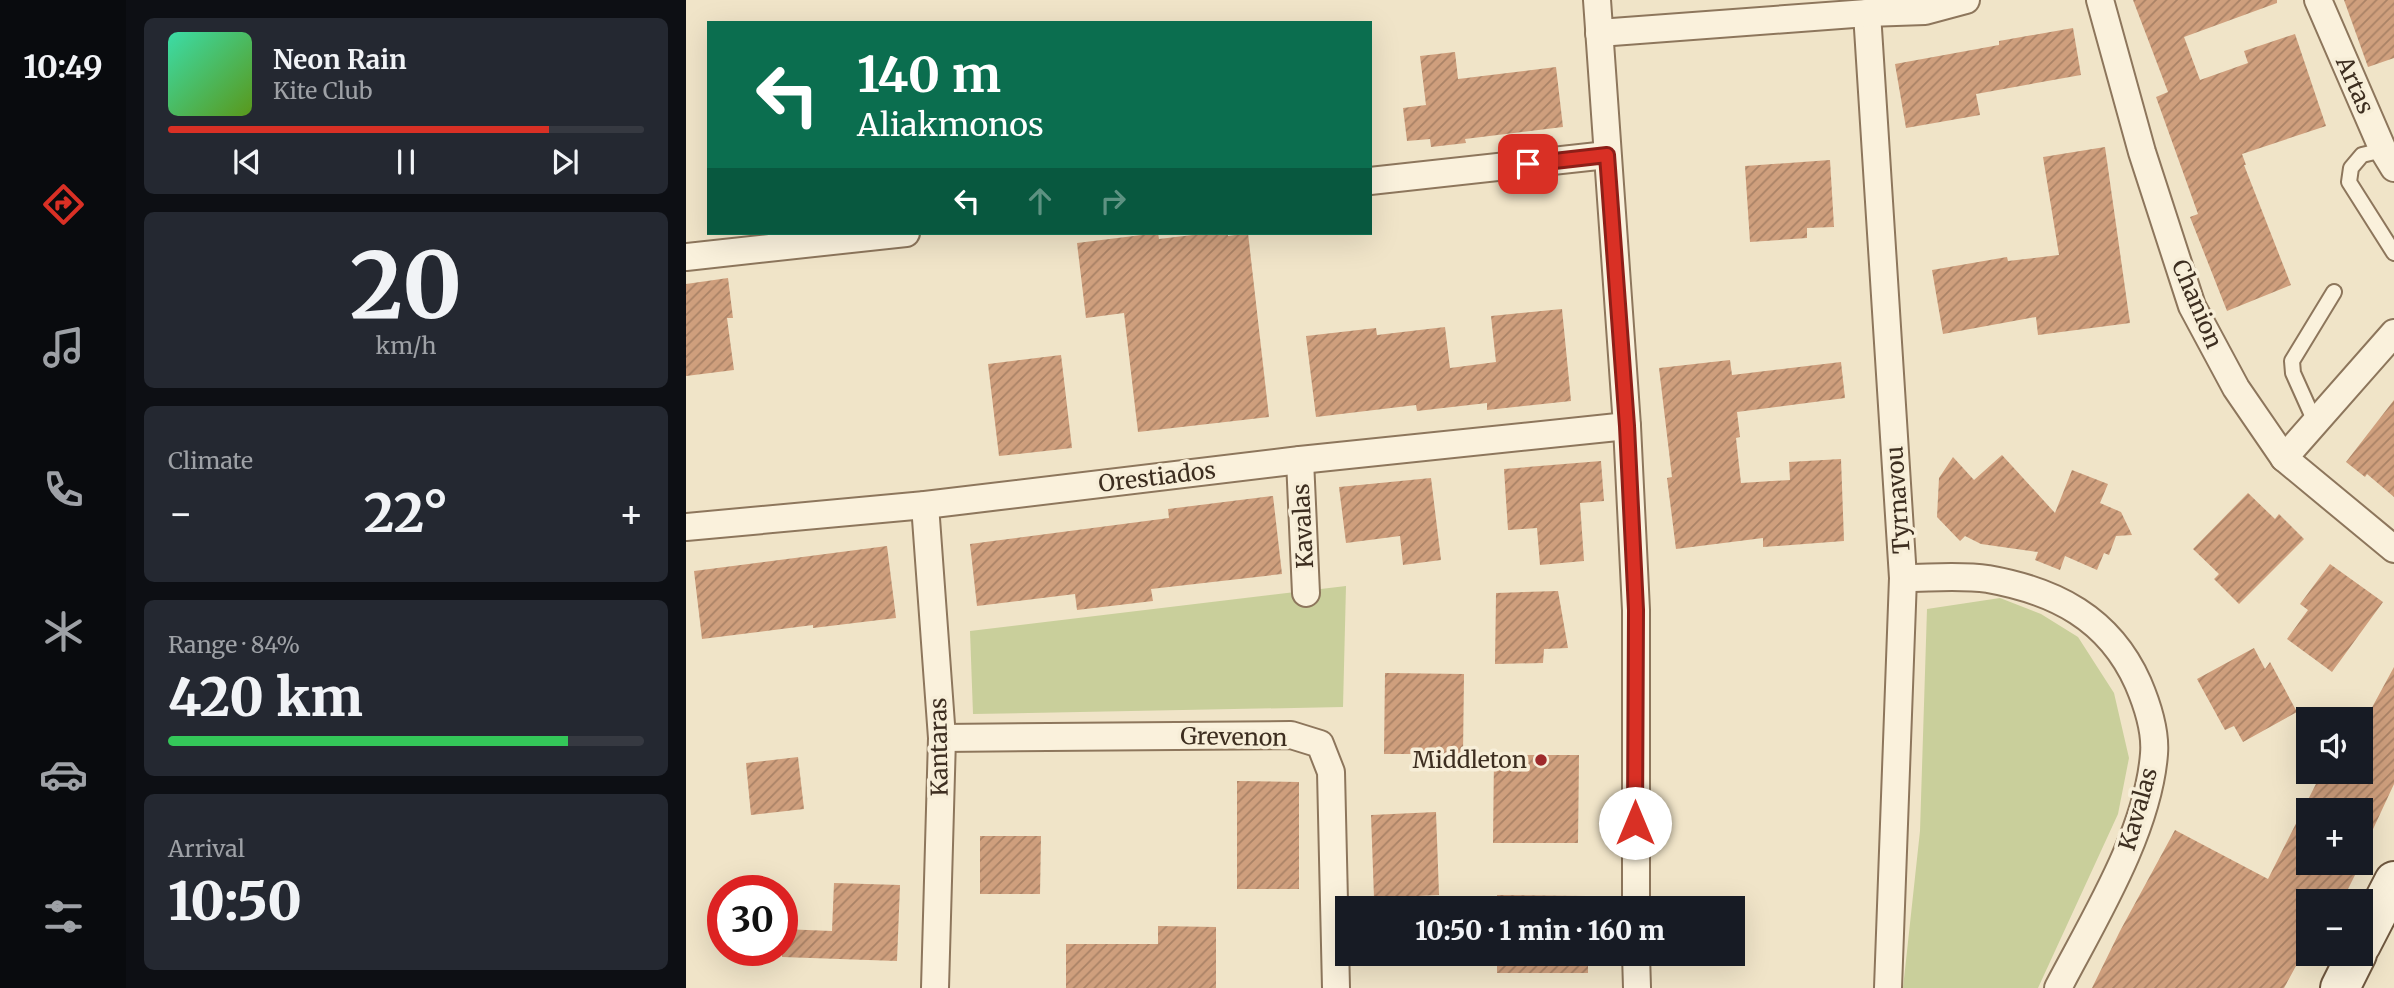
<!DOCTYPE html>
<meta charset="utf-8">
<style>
:root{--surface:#171b24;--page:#242831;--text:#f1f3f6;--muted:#9ea1a6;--line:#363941;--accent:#d93025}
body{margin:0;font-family:Merriweather,serif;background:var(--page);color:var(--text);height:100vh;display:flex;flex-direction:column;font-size:26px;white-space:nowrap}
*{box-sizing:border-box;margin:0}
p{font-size:23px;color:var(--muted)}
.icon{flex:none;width:38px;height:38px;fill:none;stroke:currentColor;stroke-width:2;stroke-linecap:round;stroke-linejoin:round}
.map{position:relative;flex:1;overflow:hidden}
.details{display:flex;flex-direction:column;gap:18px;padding:18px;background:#0d0f14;width:560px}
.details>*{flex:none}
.hud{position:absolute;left:21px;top:21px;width:665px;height:214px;border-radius:0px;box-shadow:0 7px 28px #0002;background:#0b6e4f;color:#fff;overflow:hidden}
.controls{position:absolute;left:1610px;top:707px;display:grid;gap:14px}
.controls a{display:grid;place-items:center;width:77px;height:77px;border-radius:0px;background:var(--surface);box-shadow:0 7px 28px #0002;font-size:35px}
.speed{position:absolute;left:21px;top:875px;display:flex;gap:14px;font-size:35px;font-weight:700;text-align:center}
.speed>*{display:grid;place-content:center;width:91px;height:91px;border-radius:50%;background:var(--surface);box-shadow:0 7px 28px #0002;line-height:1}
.speed .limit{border:10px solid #d22;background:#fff;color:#111}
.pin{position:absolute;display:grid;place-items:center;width:60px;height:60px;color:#fff;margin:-30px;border-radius:14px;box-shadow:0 4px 10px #0006}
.me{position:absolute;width:77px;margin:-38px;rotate:0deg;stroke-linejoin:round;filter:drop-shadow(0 0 5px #0008)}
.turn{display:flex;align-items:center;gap:24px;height:147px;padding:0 35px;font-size:32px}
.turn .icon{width:91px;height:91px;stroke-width:2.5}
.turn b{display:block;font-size:49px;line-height:60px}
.lanes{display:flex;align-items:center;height:66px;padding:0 35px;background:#0003;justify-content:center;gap:35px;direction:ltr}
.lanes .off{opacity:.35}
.big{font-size:52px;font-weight:800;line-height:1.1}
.details .card{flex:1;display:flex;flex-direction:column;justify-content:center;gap:10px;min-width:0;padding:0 24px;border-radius:10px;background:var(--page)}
.details .dial{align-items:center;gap:0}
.dial b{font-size:91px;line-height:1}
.song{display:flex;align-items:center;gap:21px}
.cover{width:84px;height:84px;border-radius:10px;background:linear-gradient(135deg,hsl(160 70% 55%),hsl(90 70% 35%))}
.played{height:7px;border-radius:4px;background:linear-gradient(90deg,var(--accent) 80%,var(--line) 80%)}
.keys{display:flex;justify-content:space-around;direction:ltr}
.heat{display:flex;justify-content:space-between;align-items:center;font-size:38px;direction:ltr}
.charge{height:10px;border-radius:5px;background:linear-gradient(90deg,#34c759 84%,var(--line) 0)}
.trip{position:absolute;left:649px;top:896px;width:410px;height:70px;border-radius:0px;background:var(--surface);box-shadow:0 7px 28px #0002;font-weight:800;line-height:70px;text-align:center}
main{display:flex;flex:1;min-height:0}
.tab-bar{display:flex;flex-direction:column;width:126px;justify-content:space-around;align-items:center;background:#090b0e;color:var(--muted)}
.tab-bar .icon{width:49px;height:49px}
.tab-bar .active{color:var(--accent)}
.tab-bar b{font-size:32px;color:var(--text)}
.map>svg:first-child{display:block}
.park{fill:#c9cf9b}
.building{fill:url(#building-hatch)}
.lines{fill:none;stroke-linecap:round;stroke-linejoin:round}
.service-casing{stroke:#8d765c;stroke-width:18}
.minor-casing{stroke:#8d765c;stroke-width:30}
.secondary-casing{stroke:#6f573f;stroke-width:42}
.service{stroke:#faf1dc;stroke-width:14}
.minor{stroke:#faf1dc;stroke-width:26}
.secondary{stroke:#faf1dc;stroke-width:38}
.route-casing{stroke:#8d1f18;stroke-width:18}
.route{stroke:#d93025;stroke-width:12}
.poi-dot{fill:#9e2a2b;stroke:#f7eed8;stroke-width:2.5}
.labels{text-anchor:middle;stroke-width:7;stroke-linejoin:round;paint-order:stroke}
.street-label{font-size:23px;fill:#3d2e20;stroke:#f7eed8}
.poi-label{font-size:23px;fill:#3d2e20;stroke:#f7eed8;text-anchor:end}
</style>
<main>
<nav class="tab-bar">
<b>10:49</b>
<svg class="icon active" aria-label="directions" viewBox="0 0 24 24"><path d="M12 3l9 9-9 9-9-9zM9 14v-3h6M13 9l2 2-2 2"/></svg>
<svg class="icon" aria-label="music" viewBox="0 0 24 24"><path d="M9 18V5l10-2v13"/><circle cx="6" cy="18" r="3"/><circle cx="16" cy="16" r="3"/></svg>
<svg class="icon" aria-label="phone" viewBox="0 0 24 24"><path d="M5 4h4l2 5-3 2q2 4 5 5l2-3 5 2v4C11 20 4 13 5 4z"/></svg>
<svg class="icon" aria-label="climate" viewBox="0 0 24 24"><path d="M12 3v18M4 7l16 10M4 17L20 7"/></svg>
<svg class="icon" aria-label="car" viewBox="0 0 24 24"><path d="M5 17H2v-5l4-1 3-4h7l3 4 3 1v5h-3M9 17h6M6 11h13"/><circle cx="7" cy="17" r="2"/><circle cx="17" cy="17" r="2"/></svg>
<svg class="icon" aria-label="filters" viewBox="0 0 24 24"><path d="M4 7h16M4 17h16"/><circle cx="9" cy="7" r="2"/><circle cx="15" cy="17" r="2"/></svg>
</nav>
<section class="details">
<div class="card">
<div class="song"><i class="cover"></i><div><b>Neon Rain</b><p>Kite Club</p></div></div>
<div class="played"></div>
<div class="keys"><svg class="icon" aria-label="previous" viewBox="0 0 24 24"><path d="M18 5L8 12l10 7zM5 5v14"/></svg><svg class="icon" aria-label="pause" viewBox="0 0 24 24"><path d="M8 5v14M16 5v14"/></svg><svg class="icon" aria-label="next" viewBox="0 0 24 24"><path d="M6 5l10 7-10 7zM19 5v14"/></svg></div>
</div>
<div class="card dial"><b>20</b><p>km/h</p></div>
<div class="card"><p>Climate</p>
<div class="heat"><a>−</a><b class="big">22°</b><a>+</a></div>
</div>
<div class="card"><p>Range · 84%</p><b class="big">420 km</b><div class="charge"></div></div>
<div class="card"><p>Arrival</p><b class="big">10:50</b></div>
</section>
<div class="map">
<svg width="1708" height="988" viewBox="0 0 1708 988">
<defs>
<pattern id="building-hatch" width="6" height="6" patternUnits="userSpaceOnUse" patternTransform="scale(1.75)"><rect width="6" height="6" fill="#cf9f7d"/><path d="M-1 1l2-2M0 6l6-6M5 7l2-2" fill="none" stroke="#a98266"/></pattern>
</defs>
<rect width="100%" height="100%" fill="#f0e4c8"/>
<!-- park -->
<g class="park">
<path d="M660,586L657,707L287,714L284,631Z"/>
<path d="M1314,598L1355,614L1392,637L1428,693L1443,758L1432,814L1352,988H1217L1234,831L1241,609Z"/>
</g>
<!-- building -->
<g class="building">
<path d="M1447,0H1591V3L1498,37L1514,80L1562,63L1558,51L1609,34L1640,126L1556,154L1560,165H1558L1605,285L1541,311L1504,217L1512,214L1470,97L1482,92Z"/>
<path d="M1658,0H1708V58L1682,67Z"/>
<path d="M1387,28L1395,75L1290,94L1294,115L1220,128L1209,64L1313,45V41Z"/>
<path d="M769,52L772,79L870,67L877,127L779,139L780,143L745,147L744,139L721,141L717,108L740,105L734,56Z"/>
<path d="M1419,147L1444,323L1352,335L1350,317L1257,334L1246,270L1321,257L1322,261L1373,255L1357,157Z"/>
<path d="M1144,160L1148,227L1121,228V238L1064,242L1059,166Z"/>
<path d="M472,233L473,239L523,233H542V236L562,233L583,417L452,432L438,313L400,318L391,243Z"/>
<path d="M42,278L47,318H41L48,370L0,376V284Z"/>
<path d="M876,309L885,401L801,410V403L731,411L730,405L630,417L620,336L690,328L691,335L759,327L764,368L810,362L805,316Z"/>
<path d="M375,355L386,448L313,456L302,364Z"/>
<path d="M1044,360L1046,375L1155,362L1159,398L1051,412L1054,437L1050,438L1055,483L1104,480L1103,462L1155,459L1158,541L1077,547V538L990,549L981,478L986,477L973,368Z"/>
<path d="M1708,400V497L1681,474L1679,477L1660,462Z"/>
<path d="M1316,455L1369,513L1386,470L1422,484L1414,503L1435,512L1446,535L1430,536L1423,555L1418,553L1411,570L1379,556L1374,570L1349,560L1352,552L1295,544L1279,536L1274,541L1251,517L1253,478L1267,457L1288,480Z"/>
<path d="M915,461L918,501L894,503L898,561L854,565L851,528L822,530L818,469Z"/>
<path d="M745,478L755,560L717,565L714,536L660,543L653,487Z"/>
<path d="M1562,493L1589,519L1593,514L1618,539L1553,604L1528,579L1533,574L1507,549Z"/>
<path d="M587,496L596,574L465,589L467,601L391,610L389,594L291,606L284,544L483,518L482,509Z"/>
<path d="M201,546L210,618L127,628V625L16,639L8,571Z"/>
<path d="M1644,564L1697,602L1646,672L1601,639L1622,610L1614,604Z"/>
<path d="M872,591L882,648L858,649L857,663L809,664L810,593Z"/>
<path d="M1568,648L1579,669L1584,662L1611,712L1557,742L1548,726L1539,730L1511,679Z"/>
<path d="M1708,667V784L1675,855V810H1622V863H1675L1656,901H1622V944L1598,988H1406L1434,931L1489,830L1582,879L1636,772H1675V709L1683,713Z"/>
<path d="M699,673L778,674L777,754H698Z"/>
<path d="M808,755H893L892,843H807Z"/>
<path d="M112,757L118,809L65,815L60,763Z"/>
<path d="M551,781L613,782V889H551Z"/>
<path d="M750,812L753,895L688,898L685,815Z"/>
<path d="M294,836H355L354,894H294Z"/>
<path d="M148,883L214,885L211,961L96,957V929L146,931Z"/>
<path d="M811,895L902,896V908H811Z"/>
<path d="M472,926L530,927V988H380V944H472Z"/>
<rect x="811" y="954" width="91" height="19"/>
</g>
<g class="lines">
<defs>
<g id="service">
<path d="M1697,150L1676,155L1665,168L1663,182L1708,253"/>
<path d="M1629,422L1607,373L1606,361L1648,292"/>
</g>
<g id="minor">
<path d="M911,0L941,426L950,610V908"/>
<path d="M1414,0L1456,152L1506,306L1550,388L1598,458L1708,549"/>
<path d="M1632,0L1697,150L1708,168"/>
<path d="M1181,13L1217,578L1202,988"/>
<path d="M913,33L1181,13L1239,11L1280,0"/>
<path d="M684,181L921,155"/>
<path d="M0,257L220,233"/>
<path d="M1598,458L1708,333"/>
<path d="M614,460L620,593"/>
<path d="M239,505L256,738L249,988"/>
<path d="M0,527L239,505L614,460L941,426"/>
<path d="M1217,578C1245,578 1275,575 1302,579C1369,591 1423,618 1452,683C1461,704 1470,730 1468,754C1462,832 1408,919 1372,988"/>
<path d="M256,738L605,735L634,744L645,772L650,988"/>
<path d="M950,954L951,988"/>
</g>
<g id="secondary">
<path d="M1675,945L1708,881"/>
<path d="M1654,988L1671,954"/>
</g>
</defs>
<!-- service casing -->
<use href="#service" class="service-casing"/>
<!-- minor casing -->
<use href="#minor" class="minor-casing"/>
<!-- secondary casing -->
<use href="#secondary" class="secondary-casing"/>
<!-- service -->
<use href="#service" class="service"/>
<!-- minor -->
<use href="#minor" class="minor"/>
<!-- secondary -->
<use href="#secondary" class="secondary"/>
</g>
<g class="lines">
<defs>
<path id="route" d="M842,164L921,155L941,426L950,610L949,823"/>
</defs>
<!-- route casing -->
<use href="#route" class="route-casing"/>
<!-- route -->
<use href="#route" class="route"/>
</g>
<!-- markers -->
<circle class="poi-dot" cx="855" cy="760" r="7"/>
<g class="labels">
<!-- street labels -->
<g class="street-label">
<text transform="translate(1669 85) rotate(66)" y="8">Artas</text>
<text transform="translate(1511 304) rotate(67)" y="8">Chanion</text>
<text transform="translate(471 477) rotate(-7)" y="8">Orestiados</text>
<text transform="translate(1212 500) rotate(-94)" y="8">Tyrnavou</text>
<text transform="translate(617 526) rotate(-93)" y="8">Kavalas</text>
<text transform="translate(548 737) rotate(1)" y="8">Grevenon</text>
<text transform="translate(253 747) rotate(-91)" y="8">Kantaras</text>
<text transform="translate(1452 809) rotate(-74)" y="8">Kavalas</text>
</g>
<!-- poi labels -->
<g class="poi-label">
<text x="841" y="768">Middleton</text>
</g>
</g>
</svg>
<div class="controls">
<a><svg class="icon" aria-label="sound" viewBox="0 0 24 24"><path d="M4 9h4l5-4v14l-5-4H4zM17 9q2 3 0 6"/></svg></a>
<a>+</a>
<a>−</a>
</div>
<div class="speed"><div class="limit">30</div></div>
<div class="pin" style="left:842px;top:164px;background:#d93025"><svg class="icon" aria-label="arrive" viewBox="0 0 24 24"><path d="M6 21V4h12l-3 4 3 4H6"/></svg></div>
<svg class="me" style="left:949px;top:823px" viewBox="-20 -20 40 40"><circle r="19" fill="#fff"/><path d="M0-13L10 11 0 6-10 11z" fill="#d93025"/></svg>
<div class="trip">10:50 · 1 min · 160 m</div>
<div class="hud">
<div class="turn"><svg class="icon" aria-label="left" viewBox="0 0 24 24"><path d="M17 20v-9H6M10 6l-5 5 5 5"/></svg><div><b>140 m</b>Aliakmonos</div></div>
<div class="lanes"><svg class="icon" aria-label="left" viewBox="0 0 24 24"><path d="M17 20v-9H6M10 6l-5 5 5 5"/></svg><svg class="icon off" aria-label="ahead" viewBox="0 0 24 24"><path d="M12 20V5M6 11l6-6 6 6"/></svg><svg class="icon off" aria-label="right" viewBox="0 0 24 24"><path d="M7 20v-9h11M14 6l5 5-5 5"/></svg></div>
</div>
</div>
</main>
